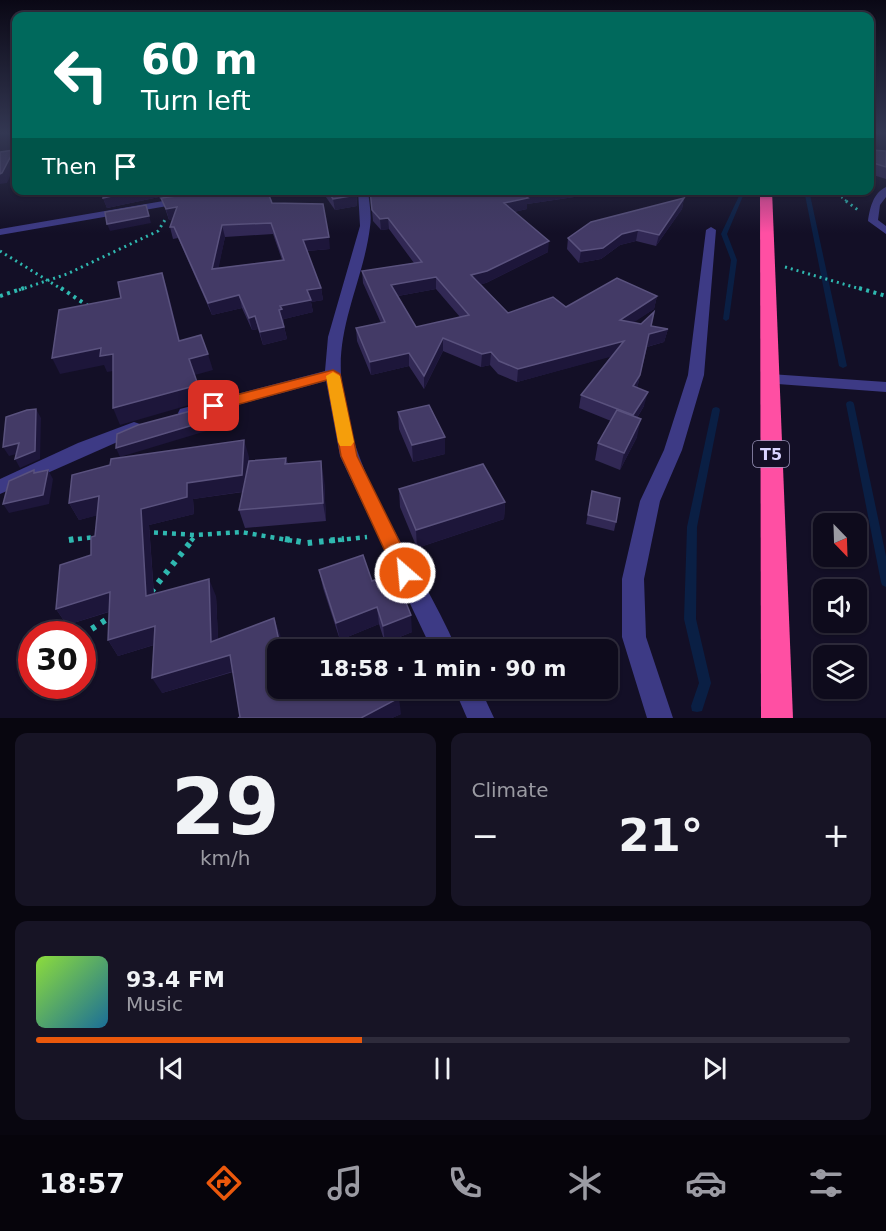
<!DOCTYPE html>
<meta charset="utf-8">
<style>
:root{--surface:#0e0b1c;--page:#171425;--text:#f1f3f6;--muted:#9b9ba3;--line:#2e2b3b;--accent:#ea580c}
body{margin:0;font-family:"DejaVu Sans",sans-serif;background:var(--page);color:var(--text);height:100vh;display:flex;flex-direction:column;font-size:22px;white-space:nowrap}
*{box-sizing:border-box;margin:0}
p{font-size:20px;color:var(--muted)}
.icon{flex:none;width:33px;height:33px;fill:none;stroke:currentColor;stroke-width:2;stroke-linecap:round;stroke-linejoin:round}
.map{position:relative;height:718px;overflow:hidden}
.panel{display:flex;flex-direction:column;gap:15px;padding:15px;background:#08060f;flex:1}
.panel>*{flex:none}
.guide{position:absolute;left:12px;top:12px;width:862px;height:183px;border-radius:12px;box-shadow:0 2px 4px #0004,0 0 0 2px var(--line);background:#00695c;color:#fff;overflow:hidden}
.needle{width:39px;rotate:157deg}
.fabs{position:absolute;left:813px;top:513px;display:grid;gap:12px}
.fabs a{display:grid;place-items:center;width:54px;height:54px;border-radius:12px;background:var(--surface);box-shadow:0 2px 4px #0004,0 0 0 2px var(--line);font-size:30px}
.speed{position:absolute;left:18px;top:621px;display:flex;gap:12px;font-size:30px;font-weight:700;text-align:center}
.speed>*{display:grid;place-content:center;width:78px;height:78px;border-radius:50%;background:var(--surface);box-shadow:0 2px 4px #0004,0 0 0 2px var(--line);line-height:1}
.speed .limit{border:9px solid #d22;background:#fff;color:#111}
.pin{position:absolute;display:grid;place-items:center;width:51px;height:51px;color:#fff;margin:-26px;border-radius:12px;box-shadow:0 3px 9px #0006}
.me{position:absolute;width:66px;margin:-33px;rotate:333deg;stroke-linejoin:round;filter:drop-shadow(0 0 4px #0008)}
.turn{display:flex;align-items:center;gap:21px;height:126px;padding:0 30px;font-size:27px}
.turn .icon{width:78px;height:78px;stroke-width:2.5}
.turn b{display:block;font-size:42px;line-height:51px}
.then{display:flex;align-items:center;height:57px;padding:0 30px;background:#0003;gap:12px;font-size:22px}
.big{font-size:45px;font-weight:700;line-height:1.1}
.panel .card{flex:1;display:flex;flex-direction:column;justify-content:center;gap:9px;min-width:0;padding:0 21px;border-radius:12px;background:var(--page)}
.panel .dial{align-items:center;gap:0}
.dial b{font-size:78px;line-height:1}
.song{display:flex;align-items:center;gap:18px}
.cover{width:72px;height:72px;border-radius:9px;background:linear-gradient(135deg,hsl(90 70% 55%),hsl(200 70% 35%))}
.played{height:6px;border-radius:3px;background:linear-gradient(90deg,var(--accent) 40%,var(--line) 40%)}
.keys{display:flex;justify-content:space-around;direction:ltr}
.heat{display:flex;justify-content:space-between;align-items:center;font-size:33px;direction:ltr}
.panel .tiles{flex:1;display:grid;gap:15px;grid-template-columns:1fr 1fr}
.card:last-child{grid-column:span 2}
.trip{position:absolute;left:267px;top:639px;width:351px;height:60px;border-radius:12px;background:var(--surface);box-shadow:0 2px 4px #0004,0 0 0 2px var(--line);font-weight:700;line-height:60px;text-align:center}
.dock{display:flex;height:96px;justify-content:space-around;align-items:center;background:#06040b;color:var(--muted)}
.dock .icon{width:42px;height:42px}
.dock .active{color:var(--accent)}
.dock b{font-size:27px;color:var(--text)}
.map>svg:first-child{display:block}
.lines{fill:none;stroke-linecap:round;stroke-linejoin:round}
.stream{fill:#0a1f44;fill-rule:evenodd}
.path-far4{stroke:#2fb8b0;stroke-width:2;stroke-dasharray:1.5 3;stroke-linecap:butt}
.path-far3{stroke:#2fb8b0;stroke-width:3;stroke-dasharray:2 4;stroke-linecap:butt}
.path-far2{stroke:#2fb8b0;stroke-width:4;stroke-dasharray:3 4.5;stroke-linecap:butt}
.path-far1{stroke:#2fb8b0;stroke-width:4.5;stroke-dasharray:4 5;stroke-linecap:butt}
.path{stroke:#2fb8b0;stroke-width:6;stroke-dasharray:4.5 7;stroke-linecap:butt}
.minor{fill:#3d3a85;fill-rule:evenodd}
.highway{fill:#ff4fa3;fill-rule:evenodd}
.wall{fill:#312854;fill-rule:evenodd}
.shaded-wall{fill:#1d163a}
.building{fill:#433a66;stroke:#5a527e;stroke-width:1.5;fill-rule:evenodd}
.route{fill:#ea580c;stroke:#983908;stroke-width:1.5}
.slow{fill:#f59e0b}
.labels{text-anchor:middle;stroke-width:6;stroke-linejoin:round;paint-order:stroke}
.shield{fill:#130f26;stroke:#9e99be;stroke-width:1.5}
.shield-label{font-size:16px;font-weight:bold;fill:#d9d4ff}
</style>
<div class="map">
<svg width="886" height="718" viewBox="0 0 886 718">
<rect width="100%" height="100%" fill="#130f26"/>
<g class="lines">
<!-- stream -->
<g class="stream">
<path d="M738,190H743V196L727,234L737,260L729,319L726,321L723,319L731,260L721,234L739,196Z"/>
<path d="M804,190H809L847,366L843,368L839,366Z"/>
<path d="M850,401L853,402L854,404L886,556V587L882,585L881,582L846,404L847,402Z"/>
<path d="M716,407L719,408L720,410L697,527L696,619L711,683L702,711L697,712L692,711L691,706L699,683L684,619L687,527L712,410L713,408Z"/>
</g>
<!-- path-far4 -->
<path class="path-far4" d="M846,190L841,197L848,202"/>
<!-- path-far3 -->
<g class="path-far3">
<path d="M846,201L858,210"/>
<path d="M0,251L63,290"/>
<path d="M785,267L864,290"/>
<path d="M19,290L67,274L158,231L165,220"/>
</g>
<!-- path-far2 -->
<g class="path-far2">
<path d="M61,288L88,306"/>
<path d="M859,288L886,296"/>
<path d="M0,296L24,288"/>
</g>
<!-- path-far1 -->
<g class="path-far1">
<path d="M145,532L196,535L241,532L294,541"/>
<path d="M69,540L96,537"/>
<path d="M191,541L196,535"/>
<path d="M329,541L367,537"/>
</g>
<!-- path -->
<g class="path">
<path d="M285,539L307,543L344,539"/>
<path d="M69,540L75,539"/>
<path d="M151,592L193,539"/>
<path d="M82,635L112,616"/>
</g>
<!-- minor -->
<g class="minor">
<path d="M886,187V197L880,205L878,220L886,226V234L868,221C870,208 873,193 886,187Z"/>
<path d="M358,190H368C369,202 372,215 370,227C364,277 338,323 341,374C347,477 418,558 457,650H432L340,456L326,381L186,419L180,417L178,413L180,409L325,371L328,337L360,226Z"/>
<path d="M175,199L180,202L179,204L0,235V229Z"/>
<path d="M711,227L716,230L704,375L682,450L660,501L644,579L646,637L673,718H647L622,637V579L640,501L664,450L688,375L706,230Z"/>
<path d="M770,374L886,382V392L764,383L762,379L764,375Z"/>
<path d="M134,422L140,424L143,428L140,432L0,494V479L78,443Z"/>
<path d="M454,688H480L494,718H467Z"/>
</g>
<!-- highway -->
<path class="highway" d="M760,190H772L793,718H761Z"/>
</g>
<!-- wall -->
<g class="wall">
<path d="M870,150L886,151V179L870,174Z"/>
<path d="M104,190H267L272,203L330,249L307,251L321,288L323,300L311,302L313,312L284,319V322H283L287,339L263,345L258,329L252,330L242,308L212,315L178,238L173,239L170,227L173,219L169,220L162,199H160L159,197L107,208L103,198ZM273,234L282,260L218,268L225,237Z"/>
<path d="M321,190H356L357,206L335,210Z"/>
<path d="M370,190H609L608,192L527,204V209L514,212L548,252L486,283L481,284L508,313L566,307L657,296L654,309L633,322L668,329L664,342L647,347L637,388L644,406L637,418V437L620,470L595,460L598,443L611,421L579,408L581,395L611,356L517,382L498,374L490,365L481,367L443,351L424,389L409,366L371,375L357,341L356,328L381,323L363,283L362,271L414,263L389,229L381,230L373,221ZM436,289L460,317L416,327L398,296Z"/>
<path d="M684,198L682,209L656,246L636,241L620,245L601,259L579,263L567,249L568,238Z"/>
<path d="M398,412L445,437V454L413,462L399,429Z"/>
<path d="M249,457L248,464L286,458L288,464L324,479L326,521L245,528L239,510L243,492L193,499L194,514L149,525L154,594L216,596L218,640L274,618L283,650H278V688H292L293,693L401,714L392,718H238L240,717L233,672L162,693L154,645L118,656L108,640L109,612L67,625L56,609L91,555L95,536L97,515L79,520L69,503Z"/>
<path d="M399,489L505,502L504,519L417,548L400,507Z"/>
<path d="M592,491L616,522L614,531L586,524Z"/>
<path d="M319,570L372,581L412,632L385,643L379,624L340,640L323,588Z"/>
</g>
<!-- shaded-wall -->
<g class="shaded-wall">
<path d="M14,150L16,156V163L7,183L0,184V174Z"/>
<path d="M138,190H157L159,197L107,208L103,198Z"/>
<path d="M158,190H173L175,197L160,199Z"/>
<path d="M356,190L357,206L335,210L333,199Z"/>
<path d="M549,190H609L608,192L527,204V209L503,214L504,203L522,194Z"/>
<path d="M684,198L682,209L656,246L659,235Z"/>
<path d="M146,205L151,223L110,231L107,224Z"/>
<path d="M177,207L180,218L169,220L166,209Z"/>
<path d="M388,218L389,229L381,230L380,219Z"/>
<path d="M222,225L225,237L216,281L212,269Z"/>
<path d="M638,230L636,241L620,245L601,259L579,263L581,251L622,234Z"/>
<path d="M329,237L330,249L305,251L303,240Z"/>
<path d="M549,241L548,252L486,283L471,287V275Z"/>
<path d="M162,273L167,288L184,357L179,341Z"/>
<path d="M436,277V289L392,297L391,285Z"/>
<path d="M321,288L323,300L311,302L313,312L284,319V322L281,323L279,310L280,306L307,290Z"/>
<path d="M239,295L242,308L212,315L208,303Z"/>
<path d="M657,296L654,309L618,333L620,320Z"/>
<path d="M255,316L258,329L252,330L249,318Z"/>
<path d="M284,327L287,339L263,345L260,332Z"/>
<path d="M668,329L664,342L646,347L649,334Z"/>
<path d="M443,338V351L424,389V376Z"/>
<path d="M624,341L621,354L517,382L518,369Z"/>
<path d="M101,348L113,354L120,370L107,372L104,365L60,374L52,358Z"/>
<path d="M491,352L490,365L481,367L482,354Z"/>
<path d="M409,353V366L371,375L370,362Z"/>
<path d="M208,354L213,370L195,375L189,359Z"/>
<path d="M640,375L637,389L633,386Z"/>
<path d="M198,385L203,401L120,425L113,408Z"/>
<path d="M648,392L644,406L630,429L633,415Z"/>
<path d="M36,409L41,418L40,459L20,468L15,459Z"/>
<path d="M641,419L637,437L620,470L624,453Z"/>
<path d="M210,420L213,429L120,457L116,448Z"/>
<path d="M445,437V454L413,462L412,445Z"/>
<path d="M244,440L249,457L247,491L193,499L194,514L149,525L155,612L146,596L141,509L187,483Z"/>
<path d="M19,443L24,452L9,456L3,447Z"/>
<path d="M321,461L324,479L326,521L323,503Z"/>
<path d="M48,470L53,479L49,504L9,513L3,504Z"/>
<path d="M99,496L107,513L79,520L69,503Z"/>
<path d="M505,502L504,519L417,548L416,530Z"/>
<path d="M209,579L216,596L219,658L211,642Z"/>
<path d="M110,592L120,608L67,625L56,609Z"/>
<path d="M377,607L379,624L340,640L336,623Z"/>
<path d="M411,615L412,632L385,643L383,626Z"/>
<path d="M274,618L280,634L283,650H281Z"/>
<path d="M155,626L163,642L118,656L108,640Z"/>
<path d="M230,655L237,670L162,693L152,678Z"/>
<path d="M399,698L401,714L392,718H361Z"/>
</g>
<!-- building -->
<g class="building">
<path d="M14,150L2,173L0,174V152Z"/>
<path d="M870,150L886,151V167L870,162Z"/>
<path d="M104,190H138L103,198Z"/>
<path d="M179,190H267L272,203L323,204L329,237L303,240L321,288L307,290L311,300L280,306L282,309L279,310L284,327L260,332L255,316L249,318L239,295L208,303L174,227H170L177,207L166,209L161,198L176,196ZM271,223L284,260L212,269L222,225Z"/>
<path d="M327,190H356V195L333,199Z"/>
<path d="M370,190H549L522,194L528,198L504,203L549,241L487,271L471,275L508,313L553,297L566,307L617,278L657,296L620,320L641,324L654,312L651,326L668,329L649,334L640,375L633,386L648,392L633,415L581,395L624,341L518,369L499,361L491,352L482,354L443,338L424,376L409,353L370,362L356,328L385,322L362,271L422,262L388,218L380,219L372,210ZM436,277L469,315L416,327L391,285Z"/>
<path d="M684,198L659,235L638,230L622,234L603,248L581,251L568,238L591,222Z"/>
<path d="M146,205L149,216L107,224L105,212Z"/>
<path d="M162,273L179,341L201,335L208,354L189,359L198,385L113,408V354L100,356L101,348L52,358L59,310L121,298L118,282Z"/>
<path d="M429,405L445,437L412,445L398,412Z"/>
<path d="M206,407L210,420L116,448L117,434L138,425Z"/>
<path d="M36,409L35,451L15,459L19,443L3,447L6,417L27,410Z"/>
<path d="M617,410L641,419L624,453L598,443Z"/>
<path d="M244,440L242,475L187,483V497L141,509L146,596L209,579L211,642L274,618L281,650H278V688H290L291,694L303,688H395L399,698L361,718H238L240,717L230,655L152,678L155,626L108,640L110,592L56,609L60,565L91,555V537L95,536L99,496L69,503L72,475L110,465L111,459Z"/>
<path d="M286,458L285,464L321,461L323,503L239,510L249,461Z"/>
<path d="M483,464L505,502L416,530L399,489Z"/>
<path d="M34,470V473L48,470L43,495L3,504L9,481Z"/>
<path d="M592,491L620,498L616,522L588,515Z"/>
<path d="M363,555L372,581L394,573L411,615L383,626L377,607L336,623L319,570Z"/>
</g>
<!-- sky -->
<linearGradient id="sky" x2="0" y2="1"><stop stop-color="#0a0815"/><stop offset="0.57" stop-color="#333752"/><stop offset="1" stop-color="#333752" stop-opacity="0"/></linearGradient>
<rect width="886" height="233" fill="url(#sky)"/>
<!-- route -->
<path class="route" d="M333,370L340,374L357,456L415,573L412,579L405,581L398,579L341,456L327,380L214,411L207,406L209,402Z"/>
<!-- slow -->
<path class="slow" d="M333,372L340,376L354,442L351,446H340L338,442L326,376Z"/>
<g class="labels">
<!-- shield labels -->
<rect class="shield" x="753" y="441" width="36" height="26" rx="4.5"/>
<g class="shield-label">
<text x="771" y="460">T5</text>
</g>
</g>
</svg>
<div class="fabs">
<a><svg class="needle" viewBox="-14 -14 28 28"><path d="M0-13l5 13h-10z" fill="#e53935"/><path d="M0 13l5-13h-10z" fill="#9b9ba3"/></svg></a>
<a><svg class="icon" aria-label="sound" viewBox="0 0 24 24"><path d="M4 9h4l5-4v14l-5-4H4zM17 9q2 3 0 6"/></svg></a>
<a><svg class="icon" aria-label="layers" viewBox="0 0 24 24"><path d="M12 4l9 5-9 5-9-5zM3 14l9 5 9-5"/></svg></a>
</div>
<div class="speed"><div class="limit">30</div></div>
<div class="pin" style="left:214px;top:406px;background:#d93025"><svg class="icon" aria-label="arrive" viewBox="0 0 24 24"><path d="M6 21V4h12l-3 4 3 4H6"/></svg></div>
<svg class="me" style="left:405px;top:573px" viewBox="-20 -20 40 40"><circle r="17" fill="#ea580c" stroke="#fff" stroke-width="3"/><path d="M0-11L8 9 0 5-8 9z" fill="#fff"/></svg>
<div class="trip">18:58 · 1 min · 90 m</div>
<div class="guide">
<div class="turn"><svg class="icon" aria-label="left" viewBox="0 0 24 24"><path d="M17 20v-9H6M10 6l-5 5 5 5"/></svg><div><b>60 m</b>Turn left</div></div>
<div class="then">Then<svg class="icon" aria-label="arrive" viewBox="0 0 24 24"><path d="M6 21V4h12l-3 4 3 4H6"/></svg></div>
</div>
</div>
<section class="panel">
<div class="tiles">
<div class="card dial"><b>29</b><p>km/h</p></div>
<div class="card"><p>Climate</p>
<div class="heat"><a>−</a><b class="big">21°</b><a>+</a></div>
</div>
<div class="card">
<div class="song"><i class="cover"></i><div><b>93.4 FM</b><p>Music</p></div></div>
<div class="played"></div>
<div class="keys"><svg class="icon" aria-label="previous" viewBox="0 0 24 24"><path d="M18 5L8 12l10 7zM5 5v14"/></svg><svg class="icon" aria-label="pause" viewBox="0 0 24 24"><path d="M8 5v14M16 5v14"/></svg><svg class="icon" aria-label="next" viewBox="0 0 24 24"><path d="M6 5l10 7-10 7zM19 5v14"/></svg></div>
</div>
</div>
</section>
<nav class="dock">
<b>18:57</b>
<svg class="icon active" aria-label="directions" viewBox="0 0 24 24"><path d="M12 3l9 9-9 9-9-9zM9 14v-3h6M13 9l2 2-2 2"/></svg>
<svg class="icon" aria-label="music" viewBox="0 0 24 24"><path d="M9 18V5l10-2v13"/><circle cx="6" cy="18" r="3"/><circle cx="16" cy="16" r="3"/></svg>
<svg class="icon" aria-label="phone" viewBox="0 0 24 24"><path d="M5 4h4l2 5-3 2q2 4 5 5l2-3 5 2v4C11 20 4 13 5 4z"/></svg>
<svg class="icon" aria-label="climate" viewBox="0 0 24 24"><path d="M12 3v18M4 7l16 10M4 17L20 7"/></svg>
<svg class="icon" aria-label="car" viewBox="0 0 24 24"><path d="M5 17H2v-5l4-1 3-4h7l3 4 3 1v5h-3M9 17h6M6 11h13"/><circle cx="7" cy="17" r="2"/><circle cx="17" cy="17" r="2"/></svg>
<svg class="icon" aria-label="filters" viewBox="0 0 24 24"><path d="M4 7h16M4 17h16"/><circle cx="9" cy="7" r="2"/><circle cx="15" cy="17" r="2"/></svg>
</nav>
